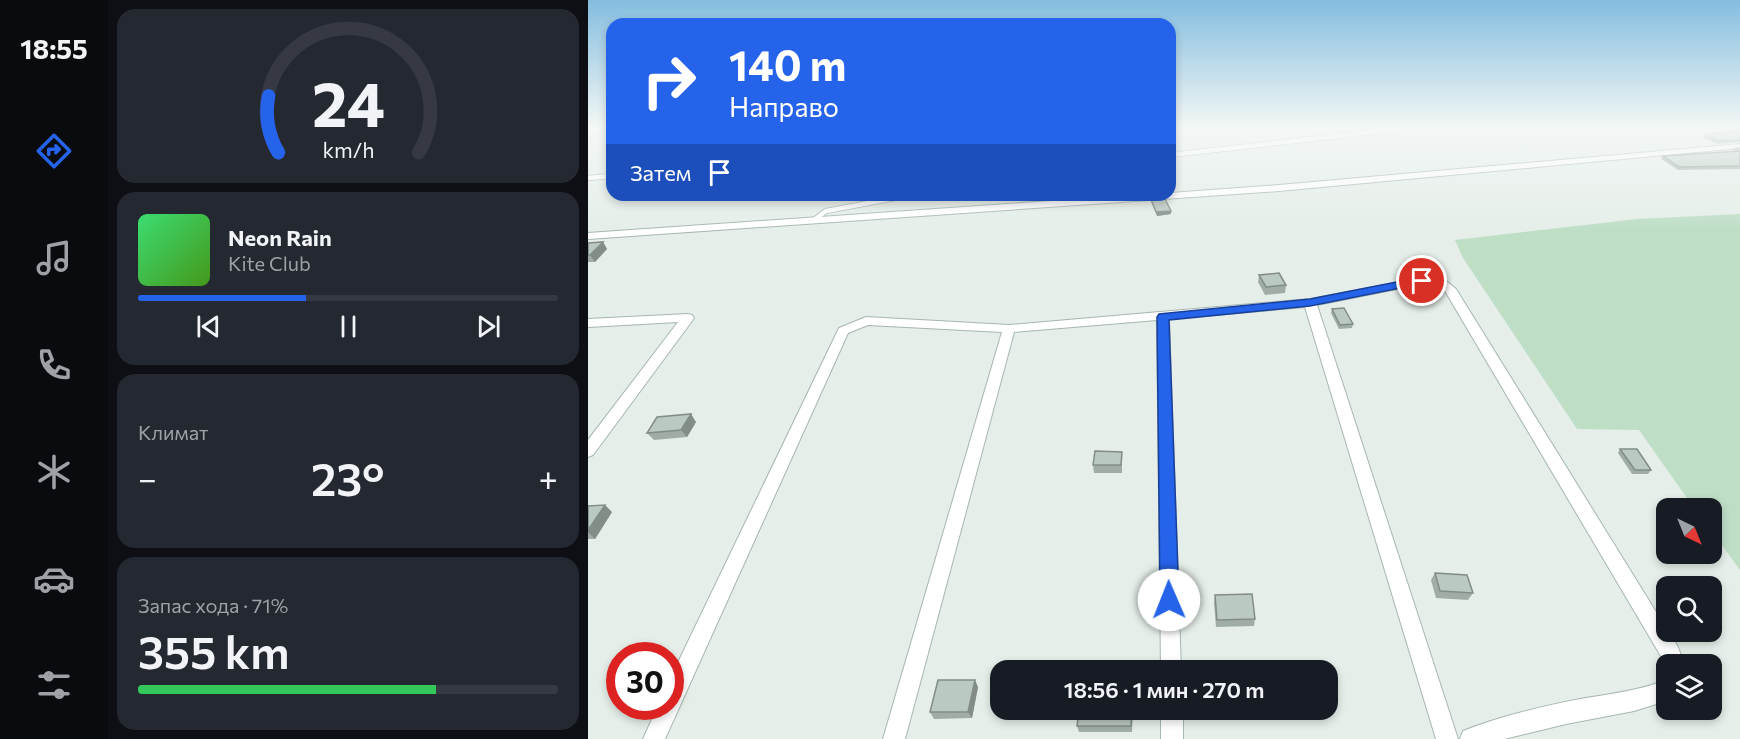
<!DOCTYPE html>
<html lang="ru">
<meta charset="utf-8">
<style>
:root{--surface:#171b24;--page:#242831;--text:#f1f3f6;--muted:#9ea1a6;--line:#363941;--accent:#2563eb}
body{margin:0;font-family:Commissioner,sans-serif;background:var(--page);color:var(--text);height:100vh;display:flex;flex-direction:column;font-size:22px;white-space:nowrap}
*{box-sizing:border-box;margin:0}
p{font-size:20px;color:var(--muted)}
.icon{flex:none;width:33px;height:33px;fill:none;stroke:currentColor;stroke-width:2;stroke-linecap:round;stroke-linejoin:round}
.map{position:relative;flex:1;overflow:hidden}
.drawer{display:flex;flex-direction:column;gap:9px;padding:9px;background:#0d0f14;width:480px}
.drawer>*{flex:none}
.top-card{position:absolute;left:18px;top:18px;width:570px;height:183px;border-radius:18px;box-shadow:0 3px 9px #0003;background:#2563eb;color:#fff;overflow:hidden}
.needle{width:39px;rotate:137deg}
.fabs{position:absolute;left:1068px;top:498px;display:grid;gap:12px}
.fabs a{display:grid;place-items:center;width:66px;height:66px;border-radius:12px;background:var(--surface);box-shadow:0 3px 9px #0003;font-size:30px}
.speed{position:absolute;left:18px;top:642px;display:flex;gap:12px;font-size:30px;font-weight:700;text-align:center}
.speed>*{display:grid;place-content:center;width:78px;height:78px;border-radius:50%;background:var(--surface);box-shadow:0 3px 9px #0003;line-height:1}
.speed .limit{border:9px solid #d22;background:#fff;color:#111}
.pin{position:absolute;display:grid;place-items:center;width:51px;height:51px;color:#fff;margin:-26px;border:3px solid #fff;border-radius:50%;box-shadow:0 2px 6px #0007}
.me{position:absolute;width:66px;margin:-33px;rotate:359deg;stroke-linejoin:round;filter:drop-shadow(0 0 4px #0008)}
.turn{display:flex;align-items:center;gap:21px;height:126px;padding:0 24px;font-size:27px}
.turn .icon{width:78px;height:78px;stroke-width:2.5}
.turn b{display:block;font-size:42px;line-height:51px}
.then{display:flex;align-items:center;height:57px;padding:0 24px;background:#0003;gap:12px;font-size:22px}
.big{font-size:45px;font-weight:600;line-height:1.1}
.drawer .widget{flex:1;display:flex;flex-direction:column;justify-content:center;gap:9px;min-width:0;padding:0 21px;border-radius:18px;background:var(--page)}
.drawer .dial{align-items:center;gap:0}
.dial svg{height:156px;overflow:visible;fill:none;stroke:var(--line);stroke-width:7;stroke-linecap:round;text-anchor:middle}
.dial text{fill:var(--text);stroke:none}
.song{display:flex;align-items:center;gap:18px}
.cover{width:72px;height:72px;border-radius:9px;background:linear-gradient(135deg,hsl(140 70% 55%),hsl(100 70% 35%))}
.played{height:6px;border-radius:3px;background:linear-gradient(90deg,var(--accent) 40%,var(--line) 40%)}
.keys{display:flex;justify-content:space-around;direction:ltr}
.heat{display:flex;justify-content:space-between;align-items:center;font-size:33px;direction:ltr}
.charge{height:9px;border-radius:4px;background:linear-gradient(90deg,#34c759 71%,var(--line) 0)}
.trip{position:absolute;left:402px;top:660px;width:348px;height:60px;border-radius:18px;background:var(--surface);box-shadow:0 3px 9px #0003;font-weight:600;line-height:60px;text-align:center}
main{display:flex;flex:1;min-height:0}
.tab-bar{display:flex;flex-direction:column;width:108px;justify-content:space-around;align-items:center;background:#090b0e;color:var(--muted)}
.tab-bar .icon{width:42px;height:42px}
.tab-bar .selected{color:var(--accent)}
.tab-bar b{font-size:27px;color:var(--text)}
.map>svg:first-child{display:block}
.green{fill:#bedec6}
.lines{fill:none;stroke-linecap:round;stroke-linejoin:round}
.service-casing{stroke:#a7b6b0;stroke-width:6}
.minor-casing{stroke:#a7b6b0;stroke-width:2}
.service{stroke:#fff;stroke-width:4.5}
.minor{fill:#fff;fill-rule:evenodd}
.wall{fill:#a0ada7}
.shaded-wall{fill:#828d88}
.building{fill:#bac9c2;stroke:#828d88;stroke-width:1.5}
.route{fill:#2563eb;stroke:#184099;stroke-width:1.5}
</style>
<main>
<nav class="tab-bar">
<b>18:55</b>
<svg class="icon selected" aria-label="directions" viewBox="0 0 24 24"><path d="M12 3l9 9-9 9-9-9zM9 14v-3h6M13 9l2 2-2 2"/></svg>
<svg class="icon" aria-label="music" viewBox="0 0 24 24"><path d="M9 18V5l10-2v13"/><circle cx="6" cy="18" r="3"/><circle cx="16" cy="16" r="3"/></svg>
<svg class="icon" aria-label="phone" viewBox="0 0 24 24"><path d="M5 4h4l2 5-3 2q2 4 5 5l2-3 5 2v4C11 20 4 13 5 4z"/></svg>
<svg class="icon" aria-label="climate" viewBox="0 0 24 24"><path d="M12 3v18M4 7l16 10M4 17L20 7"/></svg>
<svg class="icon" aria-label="car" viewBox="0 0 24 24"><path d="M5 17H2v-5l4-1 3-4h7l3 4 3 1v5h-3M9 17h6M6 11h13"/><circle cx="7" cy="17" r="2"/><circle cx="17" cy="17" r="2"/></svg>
<svg class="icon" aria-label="filters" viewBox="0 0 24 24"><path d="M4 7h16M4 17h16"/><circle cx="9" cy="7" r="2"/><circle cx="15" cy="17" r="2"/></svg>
</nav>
<section class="drawer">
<div class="widget dial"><svg viewBox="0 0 100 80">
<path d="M14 69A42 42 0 1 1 86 69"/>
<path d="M14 69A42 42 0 0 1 9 40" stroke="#2563eb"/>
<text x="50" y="56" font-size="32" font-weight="700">24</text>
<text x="50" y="72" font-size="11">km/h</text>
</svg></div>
<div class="widget">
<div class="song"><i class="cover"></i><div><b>Neon Rain</b><p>Kite Club</p></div></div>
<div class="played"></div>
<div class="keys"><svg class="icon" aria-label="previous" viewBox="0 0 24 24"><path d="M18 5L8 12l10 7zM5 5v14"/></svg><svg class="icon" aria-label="pause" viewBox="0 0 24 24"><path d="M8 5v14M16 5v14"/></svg><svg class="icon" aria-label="next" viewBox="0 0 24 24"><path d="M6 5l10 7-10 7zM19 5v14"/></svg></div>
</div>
<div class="widget"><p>Климат</p>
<div class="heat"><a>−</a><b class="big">23°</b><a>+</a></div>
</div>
<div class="widget"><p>Запас хода · 71%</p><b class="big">355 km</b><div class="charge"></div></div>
</section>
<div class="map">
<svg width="1152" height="739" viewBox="0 0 1152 739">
<rect width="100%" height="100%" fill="#e5eee9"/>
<!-- green -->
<path class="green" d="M1152,214V570L1124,532V508H1106L1051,430L989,429L875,258L867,240L1049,219Z"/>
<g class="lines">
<defs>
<g id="service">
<path d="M0,132L24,130"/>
<path d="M582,155L821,128"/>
<path d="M0,178L24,176"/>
<path d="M226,220L238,211L323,195"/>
</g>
<g id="minor">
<path d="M6,128H15L0,139V133Z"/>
<path d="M1152,144V148L691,191L0,239V233L549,195H582V193L691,185Z"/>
<path d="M834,278L857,280L868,289L1078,628V632H1081L1090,647L1096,664H1078V671L1074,658L857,291L850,285L834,284L729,305L870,739H848L717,307L581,319L593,670H573L569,320L426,332L317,739H295L414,332L280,325L260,333L77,739H55L70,706H82V679L251,328L278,317L421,325L722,299Z"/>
<path d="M100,314L104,315L106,318L104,321L5,455L0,457V440L90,322L0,327V319Z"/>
<path d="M1078,680V701L1046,711L978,724L916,739H872L875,731C912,716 952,707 992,699C1021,694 1050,691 1078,680Z"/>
<rect x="573" y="710" width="22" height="29"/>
</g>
</defs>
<!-- service casing -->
<use href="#service" class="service-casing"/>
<!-- minor casing -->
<use href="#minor" class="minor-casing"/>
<!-- service -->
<use href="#service" class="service"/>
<!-- minor -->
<use href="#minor" class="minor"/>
</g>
<!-- wall -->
<g class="wall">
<path d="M1152,130V142L1129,144L1115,138L1117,135Z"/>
<path d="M1152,147V169L1090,170L1073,159L1075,156L1146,151H1145L1146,148Z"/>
<path d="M563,199L583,214L569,216L563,202Z"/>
<path d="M15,242L19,249L7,262H0V243Z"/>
<path d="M671,275L698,285L697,293L677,295L670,282Z"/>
<path d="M744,309L765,324L764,328L751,329L743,313Z"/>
<path d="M108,422L99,437L66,440L59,433Z"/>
<path d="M1032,449L1063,470L1060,474H1044L1030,453Z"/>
<path d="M534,452V473H506L505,465Z"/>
<path d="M0,506L24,512L7,539H0Z"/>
<path d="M847,573L885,593L880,600L848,598L843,580Z"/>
<path d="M627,595L667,619L666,626L628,627L626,603Z"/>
<path d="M390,687L384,718L346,719L342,712Z"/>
<path d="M545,710L544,732H491L489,726Z"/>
</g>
<!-- shaded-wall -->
<g class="shaded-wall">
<path d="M583,211V214L569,216L568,212Z"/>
<path d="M15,242L19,249L7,262L2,255Z"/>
<path d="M103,414L108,422L99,437L93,430Z"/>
<path d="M17,505L24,512L7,539L0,532V530Z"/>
<path d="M387,680L390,687L384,718L380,712Z"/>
</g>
<!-- building -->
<g class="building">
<path d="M1152,130V140L1130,141L1117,135Z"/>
<path d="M1152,151V166L1091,167L1075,156Z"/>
<path d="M563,199H577L583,211L568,212Z"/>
<path d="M15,242L2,255H0V243Z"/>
<path d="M691,273L698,285L678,287L671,275Z"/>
<path d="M756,308L765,324L752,325L744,309Z"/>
<path d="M103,414L93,430L59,433L69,417Z"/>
<path d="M1032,449H1049L1063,470H1047Z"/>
<path d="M507,451L534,452L533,465H505Z"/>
<path d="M17,505L0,530V506Z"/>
<path d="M847,573L879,575L885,593L852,591Z"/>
<path d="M664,594L667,619L629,620L627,595Z"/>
<path d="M350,680H387L380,712H342Z"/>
<path d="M491,710H544L543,726H489Z"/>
</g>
<!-- sky -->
<linearGradient id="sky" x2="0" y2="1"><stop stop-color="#84bddf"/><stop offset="0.55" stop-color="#f3f7f5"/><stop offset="1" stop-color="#f3f7f5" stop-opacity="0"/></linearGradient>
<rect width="1152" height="231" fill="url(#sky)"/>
<!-- route -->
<path class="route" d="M834,277L838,278V283L722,306L581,320L591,600L588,606L581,609L575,606L572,600L569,317L571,314L722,299Z"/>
</svg>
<div class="fabs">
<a><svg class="needle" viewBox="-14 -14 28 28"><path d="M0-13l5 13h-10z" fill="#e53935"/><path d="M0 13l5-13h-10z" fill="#9ea1a6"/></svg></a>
<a><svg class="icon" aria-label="search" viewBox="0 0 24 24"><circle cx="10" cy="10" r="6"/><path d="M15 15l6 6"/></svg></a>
<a><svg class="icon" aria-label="layers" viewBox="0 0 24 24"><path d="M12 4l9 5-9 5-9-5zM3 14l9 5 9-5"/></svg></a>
</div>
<div class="speed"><div class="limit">30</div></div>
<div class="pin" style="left:834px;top:281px;background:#d93025"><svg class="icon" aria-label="arrive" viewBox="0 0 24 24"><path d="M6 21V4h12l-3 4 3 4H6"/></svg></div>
<svg class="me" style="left:581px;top:600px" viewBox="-20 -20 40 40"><circle r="19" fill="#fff"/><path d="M0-13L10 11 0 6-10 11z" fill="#2563eb"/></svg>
<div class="trip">18:56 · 1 мин · 270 m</div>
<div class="top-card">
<div class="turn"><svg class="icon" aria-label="right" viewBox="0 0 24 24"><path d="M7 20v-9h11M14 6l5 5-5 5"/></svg><div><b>140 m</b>Направо</div></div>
<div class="then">Затем<svg class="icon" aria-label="arrive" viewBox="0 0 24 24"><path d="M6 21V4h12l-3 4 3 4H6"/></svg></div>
</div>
</div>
</main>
